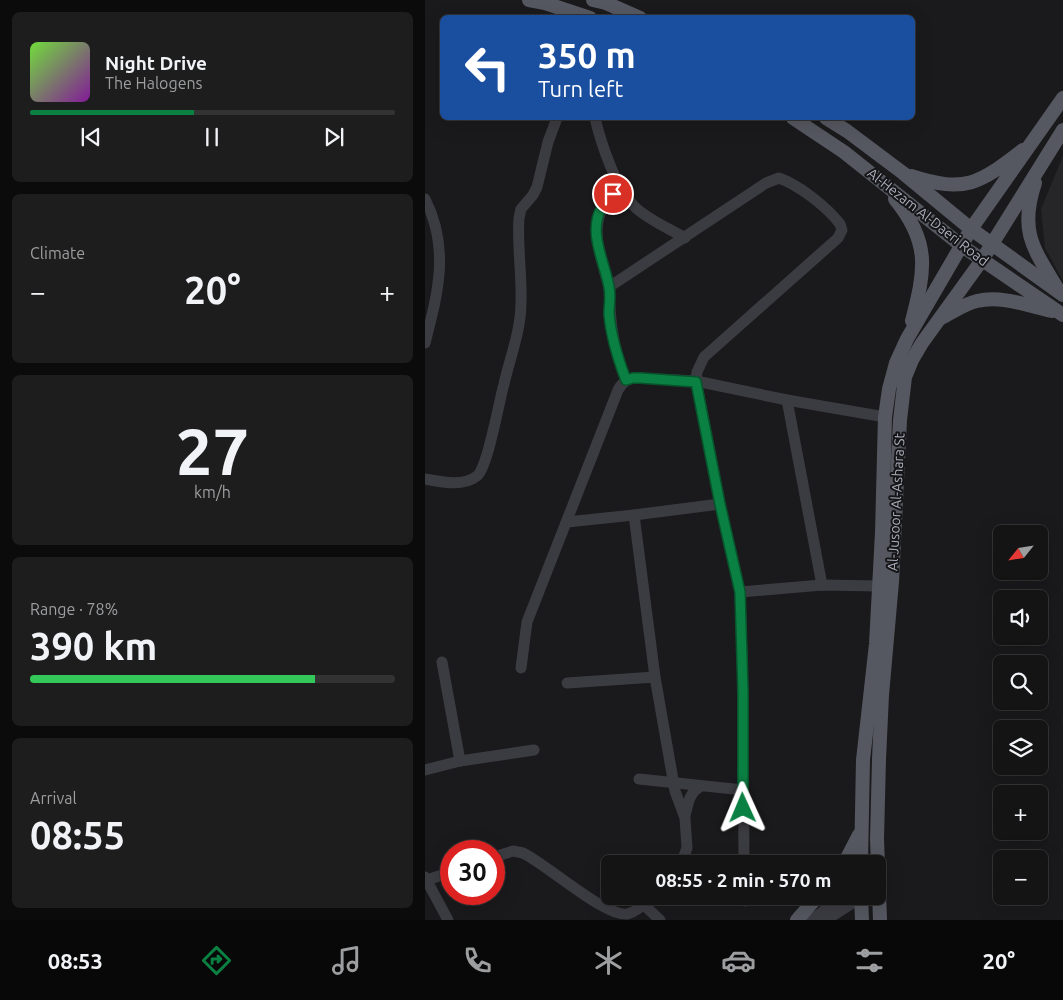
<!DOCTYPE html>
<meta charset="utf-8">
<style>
:root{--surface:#141415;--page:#1d1d1e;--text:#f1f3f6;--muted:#9d9ea0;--line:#333334;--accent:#0b8043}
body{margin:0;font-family:Ubuntu,sans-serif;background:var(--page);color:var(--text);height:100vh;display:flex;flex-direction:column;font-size:19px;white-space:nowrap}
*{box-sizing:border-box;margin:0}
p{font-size:16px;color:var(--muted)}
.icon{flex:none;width:28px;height:28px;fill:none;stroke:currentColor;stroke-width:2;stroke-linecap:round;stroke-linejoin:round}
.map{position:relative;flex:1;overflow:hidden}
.panel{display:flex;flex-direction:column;gap:12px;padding:12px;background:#0b0b0c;width:425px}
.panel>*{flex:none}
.top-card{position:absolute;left:15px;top:15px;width:475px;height:105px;border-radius:8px;box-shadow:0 5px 20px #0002,0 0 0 1px var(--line);background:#1a4fa0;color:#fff;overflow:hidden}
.needle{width:32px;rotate:240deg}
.buttons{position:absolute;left:568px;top:525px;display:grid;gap:10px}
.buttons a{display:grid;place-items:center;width:55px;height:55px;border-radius:8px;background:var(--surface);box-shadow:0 5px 20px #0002,0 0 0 1px var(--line);font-size:25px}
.speed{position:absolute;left:15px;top:840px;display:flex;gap:10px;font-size:25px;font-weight:700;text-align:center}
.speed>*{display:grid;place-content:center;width:65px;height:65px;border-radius:50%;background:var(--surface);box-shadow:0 5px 20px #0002,0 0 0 1px var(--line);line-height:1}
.speed .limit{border:8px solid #d22;background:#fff;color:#111}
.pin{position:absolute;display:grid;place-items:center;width:42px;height:42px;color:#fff;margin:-21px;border:2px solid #fff;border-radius:50%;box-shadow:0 1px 5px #0007}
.me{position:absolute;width:55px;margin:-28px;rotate:359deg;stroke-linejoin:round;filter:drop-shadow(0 0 4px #0008)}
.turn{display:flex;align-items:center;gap:18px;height:105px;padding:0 15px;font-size:22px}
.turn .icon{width:65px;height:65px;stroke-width:2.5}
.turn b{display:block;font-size:35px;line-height:42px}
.big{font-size:38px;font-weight:700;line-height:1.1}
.panel .widget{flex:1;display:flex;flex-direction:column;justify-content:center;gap:8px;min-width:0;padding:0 18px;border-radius:8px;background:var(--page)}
.panel .dial{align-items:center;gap:0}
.dial b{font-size:65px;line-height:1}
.song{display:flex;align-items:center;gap:15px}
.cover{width:60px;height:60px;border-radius:8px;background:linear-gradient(135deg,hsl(100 70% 55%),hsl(290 70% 35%))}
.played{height:5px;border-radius:2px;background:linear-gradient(90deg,var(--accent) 45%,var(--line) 45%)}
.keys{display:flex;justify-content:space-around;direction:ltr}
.heat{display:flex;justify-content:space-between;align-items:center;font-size:28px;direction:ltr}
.charge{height:8px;border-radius:4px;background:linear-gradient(90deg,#34c759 78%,var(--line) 0)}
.trip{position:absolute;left:176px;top:855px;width:285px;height:50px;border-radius:8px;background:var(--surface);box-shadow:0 5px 20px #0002,0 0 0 1px var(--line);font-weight:700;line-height:50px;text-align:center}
.tab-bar{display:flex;height:80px;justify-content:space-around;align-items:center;background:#080808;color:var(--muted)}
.tab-bar .icon{width:35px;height:35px}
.tab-bar .active{color:var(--accent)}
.tab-bar b{font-size:22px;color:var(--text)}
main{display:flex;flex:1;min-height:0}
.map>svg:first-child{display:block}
.built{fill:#262629}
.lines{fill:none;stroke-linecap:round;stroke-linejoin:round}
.minor{stroke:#3b3b42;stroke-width:11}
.major{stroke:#565861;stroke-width:14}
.route-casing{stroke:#07532c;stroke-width:12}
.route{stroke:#0b8043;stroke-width:9}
.labels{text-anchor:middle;stroke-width:4;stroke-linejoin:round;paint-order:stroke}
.street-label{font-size:14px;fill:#acafbd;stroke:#151517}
</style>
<main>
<section class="panel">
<div class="widget">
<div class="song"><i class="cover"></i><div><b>Night Drive</b><p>The Halogens</p></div></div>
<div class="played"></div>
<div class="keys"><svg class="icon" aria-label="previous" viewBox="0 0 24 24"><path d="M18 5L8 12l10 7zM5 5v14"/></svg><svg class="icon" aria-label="pause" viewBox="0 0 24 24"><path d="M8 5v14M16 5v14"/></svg><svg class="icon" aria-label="next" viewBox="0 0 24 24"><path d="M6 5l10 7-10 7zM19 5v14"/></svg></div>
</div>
<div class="widget"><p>Climate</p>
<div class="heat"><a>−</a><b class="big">20°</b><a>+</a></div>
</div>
<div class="widget dial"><b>27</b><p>km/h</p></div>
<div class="widget"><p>Range · 78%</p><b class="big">390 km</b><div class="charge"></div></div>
<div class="widget"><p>Arrival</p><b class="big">08:55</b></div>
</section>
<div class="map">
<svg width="638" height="920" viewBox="0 0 638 920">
<rect width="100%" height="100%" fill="#1a1a1c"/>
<!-- built -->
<path class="built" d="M638,156V281L620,248L616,209Z"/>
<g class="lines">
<!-- minor -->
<g class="minor">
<path d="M170,118C176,143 191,190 211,208C224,220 245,229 260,238"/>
<path d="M0,199C25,248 13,293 0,343"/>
<path d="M184,287C174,251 158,212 197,188"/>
<path d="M201,380C188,349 185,322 184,287L341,183L354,178C374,185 402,207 415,224L417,230L413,238L279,357L272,372L271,381L295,504L315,592L318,692L319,864"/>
<path d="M362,400L397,585"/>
<path d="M0,479C16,482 38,487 52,476C63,467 74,401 79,384C85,357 96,331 96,302C97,274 92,246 94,218L96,209L108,195L112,187L123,142L132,118"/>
<path d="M209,515L230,677L250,791L260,818L262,848L256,864"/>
<path d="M142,522L209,515L295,504"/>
<path d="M315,592L397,585L453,586"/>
<path d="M17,662L35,761"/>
<path d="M96,668L102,622L193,390C198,381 205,377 215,378L271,381L362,400L460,417"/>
<path d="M142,683L230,677"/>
<path d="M0,770L35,761L109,750"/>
<path d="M214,779L318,790"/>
<path d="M260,816C263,803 264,793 276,786"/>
<path d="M69,857L88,851L98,853C121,864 180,917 202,914C212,912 220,904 227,896"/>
<path d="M0,877L23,920"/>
<path d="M2,880L26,872"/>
<path d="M320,896V901"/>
<path d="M219,905L235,920"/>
<path d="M387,920L417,896"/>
<path d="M401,920L429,902L455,898"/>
</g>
<!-- major -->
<g class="major">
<path d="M104,0L120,3L165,18"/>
<path d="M168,0L181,3L215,18"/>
<path d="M368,118L419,152L537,246L638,315"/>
<path d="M401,118L422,131L478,173L546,229L638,295"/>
<path d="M486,176C541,194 555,183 598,150"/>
<path d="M610,183C594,231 608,248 632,288"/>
<path d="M470,199C506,243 500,270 487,321"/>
<path d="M516,318C528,312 539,304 552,301C576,295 604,306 627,311"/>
<path d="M419,864L434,835"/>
<path d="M436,864L438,760L451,644L457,533L460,417L464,389L471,363L482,339L546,229L638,98"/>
<path d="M436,896L437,920"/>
<path d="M372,920L393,896"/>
<path d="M455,920L452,839L454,759L457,695L467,582L475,420L480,377L487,360L497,343L557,260L638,130"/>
</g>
</g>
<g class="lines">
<defs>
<path id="route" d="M188,194C183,198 179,203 176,209C163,233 180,263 184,287C186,296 184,305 184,314C186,337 193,359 201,380L208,378H215L271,382L295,504L315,592L318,692V808"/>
</defs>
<!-- route casing -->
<use href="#route" class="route-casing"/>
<!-- route -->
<use href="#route" class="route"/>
</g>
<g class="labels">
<!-- street labels -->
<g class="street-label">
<text transform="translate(503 217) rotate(38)" y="5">Al-Hezam Al-Daeri Road</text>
<text transform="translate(471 502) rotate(-87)" y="5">Al-Jusoor Al-Ashara St</text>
</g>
</g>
</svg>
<div class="buttons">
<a><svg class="needle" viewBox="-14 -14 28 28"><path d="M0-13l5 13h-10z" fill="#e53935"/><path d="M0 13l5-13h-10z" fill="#9d9ea0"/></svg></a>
<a><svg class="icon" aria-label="sound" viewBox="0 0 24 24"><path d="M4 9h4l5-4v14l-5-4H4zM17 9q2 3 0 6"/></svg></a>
<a><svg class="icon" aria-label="search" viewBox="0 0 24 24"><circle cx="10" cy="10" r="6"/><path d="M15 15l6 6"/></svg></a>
<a><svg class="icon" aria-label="layers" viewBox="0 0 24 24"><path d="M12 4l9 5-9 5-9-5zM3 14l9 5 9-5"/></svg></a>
<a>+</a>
<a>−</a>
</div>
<div class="speed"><div class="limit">30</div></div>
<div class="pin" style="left:188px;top:194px;background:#d93025"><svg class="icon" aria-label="arrive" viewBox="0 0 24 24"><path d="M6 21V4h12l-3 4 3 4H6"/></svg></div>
<svg class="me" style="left:318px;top:808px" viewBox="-20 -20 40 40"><path d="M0-17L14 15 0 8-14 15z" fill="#0b8043" stroke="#fff" stroke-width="4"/></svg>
<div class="trip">08:55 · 2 min · 570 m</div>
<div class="top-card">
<div class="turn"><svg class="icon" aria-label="left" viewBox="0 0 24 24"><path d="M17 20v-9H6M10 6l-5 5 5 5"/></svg><div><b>350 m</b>Turn left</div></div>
</div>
</div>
</main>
<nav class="tab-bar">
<b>08:53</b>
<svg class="icon active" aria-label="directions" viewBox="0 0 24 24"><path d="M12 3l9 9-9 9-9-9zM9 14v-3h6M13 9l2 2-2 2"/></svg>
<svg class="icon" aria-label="music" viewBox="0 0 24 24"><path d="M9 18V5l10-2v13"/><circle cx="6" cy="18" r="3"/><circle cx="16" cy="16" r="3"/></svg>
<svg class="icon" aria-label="phone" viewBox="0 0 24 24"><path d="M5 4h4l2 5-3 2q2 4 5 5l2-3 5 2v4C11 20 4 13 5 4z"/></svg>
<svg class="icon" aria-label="climate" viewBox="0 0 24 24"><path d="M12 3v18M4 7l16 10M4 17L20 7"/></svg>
<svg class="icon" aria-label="car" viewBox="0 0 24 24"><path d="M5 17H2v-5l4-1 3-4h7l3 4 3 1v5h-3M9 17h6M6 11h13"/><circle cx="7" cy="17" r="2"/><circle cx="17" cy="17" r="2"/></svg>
<svg class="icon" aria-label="filters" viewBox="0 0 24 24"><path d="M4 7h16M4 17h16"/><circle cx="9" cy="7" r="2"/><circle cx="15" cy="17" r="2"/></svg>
<b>20°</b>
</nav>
